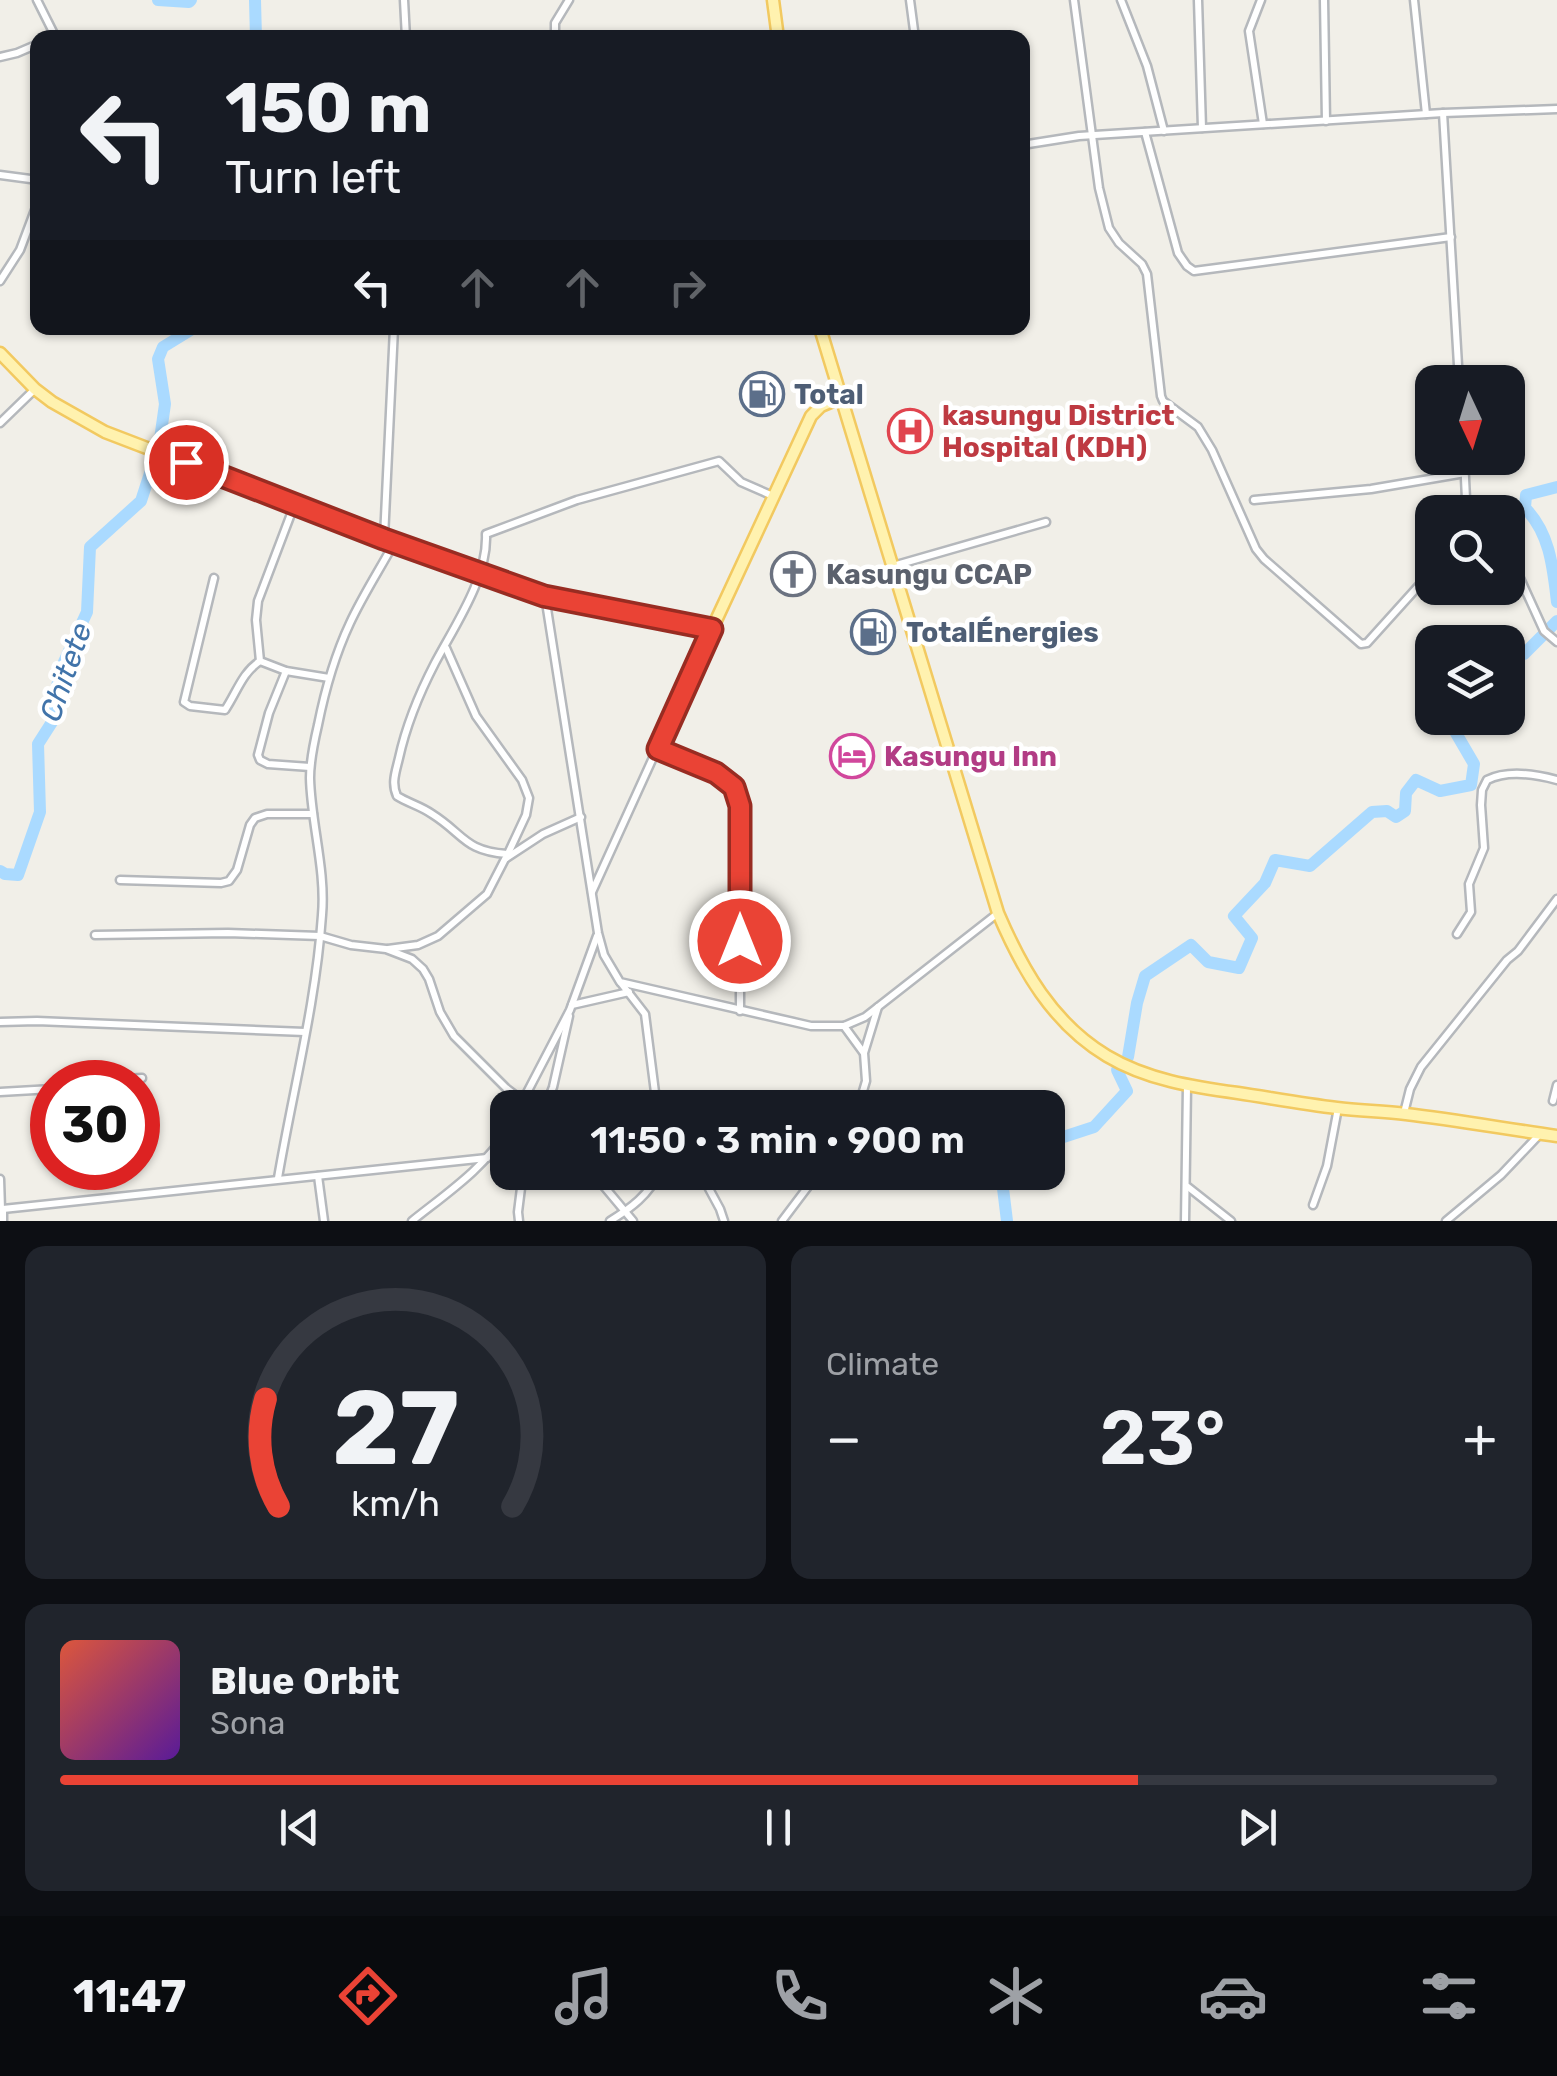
<!DOCTYPE html>
<meta charset="utf-8">
<style>
:root{--surface:#171b24;--page:#20242c;--text:#f1f3f6;--muted:#9ea1a6;--line:#363941;--accent:#ea4335}
body{margin:0;font-family:Rubik,sans-serif;background:var(--page);color:var(--text);height:100vh;display:flex;flex-direction:column;font-size:38px;white-space:nowrap}
*{box-sizing:border-box;margin:0}
p{font-size:32px;color:var(--muted)}
.icon{flex:none;width:55px;height:55px;fill:none;stroke:currentColor;stroke-width:2;stroke-linecap:round;stroke-linejoin:round}
.map{position:relative;height:1221px;overflow:hidden}
.details{display:flex;flex-direction:column;gap:25px;padding:25px;background:#0d0f14;flex:1}
.details>*{flex:none}
.guide{position:absolute;left:30px;top:30px;width:1000px;height:305px;border-radius:20px;box-shadow:0 2px 8px #0004;background:#171b24;color:var(--text);overflow:hidden}
.needle{width:65px;rotate:176deg}
.tools{position:absolute;left:1415px;top:365px;display:grid;gap:20px}
.tools a{display:grid;place-items:center;width:110px;height:110px;border-radius:20px;background:var(--surface);box-shadow:0 2px 8px #0004;font-size:50px}
.speed{position:absolute;left:30px;top:1060px;display:flex;gap:20px;font-size:50px;font-weight:700;text-align:center}
.speed>*{display:grid;place-content:center;width:130px;height:130px;border-radius:50%;background:var(--surface);box-shadow:0 2px 8px #0004;line-height:1}
.speed .limit{border:15px solid #d22;background:#fff;color:#111}
.pin{position:absolute;display:grid;place-items:center;width:85px;height:85px;color:#fff;margin:-42px;border:5px solid #fff;border-radius:50%;box-shadow:0 2px 10px #0007}
.me{position:absolute;width:110px;margin:-55px;rotate:0deg;stroke-linejoin:round;filter:drop-shadow(0 0 8px #0008)}
.turn{display:flex;align-items:center;gap:35px;height:210px;padding:0 30px;font-size:45px}
.turn .icon{width:130px;height:130px;stroke-width:2.5}
.turn b{display:block;font-size:70px;line-height:85px}
.lanes{display:flex;align-items:center;height:95px;padding:0 30px;background:#0003;justify-content:center;gap:50px;direction:ltr}
.lanes .off{opacity:.35}
.big{font-size:75px;font-weight:600;line-height:1.1}
.details .widget{flex:1;display:flex;flex-direction:column;justify-content:center;gap:15px;min-width:0;padding:0 35px;border-radius:20px;background:var(--page)}
.details .dial{align-items:center;gap:0}
.dial svg{height:260px;overflow:visible;fill:none;stroke:var(--line);stroke-width:7;stroke-linecap:round;text-anchor:middle}
.dial text{fill:var(--text);stroke:none}
.song{display:flex;align-items:center;gap:30px}
.cover{width:120px;height:120px;border-radius:15px;background:linear-gradient(135deg,hsl(10 70% 55%),hsl(270 70% 35%))}
.played{height:10px;border-radius:5px;background:linear-gradient(90deg,var(--accent) 75%,var(--line) 75%)}
.keys{display:flex;justify-content:space-around;direction:ltr}
.heat{display:flex;justify-content:space-between;align-items:center;font-size:55px;direction:ltr}
.details .tiles{flex:1;display:grid;gap:25px;grid-template-columns:1fr 1fr}
.widget:last-child{grid-column:span 2}
.trip{position:absolute;left:490px;top:1090px;width:575px;height:100px;border-radius:20px;background:var(--surface);box-shadow:0 2px 8px #0004;font-weight:600;line-height:100px;text-align:center}
.tabs{display:flex;height:160px;justify-content:space-around;align-items:center;background:#090b0e;color:var(--muted)}
.tabs .icon{width:70px;height:70px}
.tabs .current{color:var(--accent)}
.tabs b{font-size:45px;color:var(--text)}
.map>svg:first-child{display:block}
.lines{fill:none;stroke-linecap:round;stroke-linejoin:round}
.river{stroke:#aadaff;stroke-width:12}
.minor-casing{stroke:#b5b8bc;stroke-width:11}
.primary-casing{stroke:#f2c960;stroke-width:15}
.minor{stroke:#fff;stroke-width:6}
.primary{stroke:#fff2af;stroke-width:10}
.route-casing{stroke:#982c22;stroke-width:25}
.route{stroke:#ea4335;stroke-width:18}
.labels{text-anchor:middle;stroke-width:9;stroke-linejoin:round;paint-order:stroke}
.service-label{font-size:28px;font-weight:bold;fill:#4e5e75;stroke:#fff;text-anchor:start}
.health-label{font-size:28px;font-weight:bold;fill:#be3a42;stroke:#fff;text-anchor:start}
.worship-label{font-size:28px;font-weight:bold;fill:#5b616d;stroke:#fff;text-anchor:start}
.hotel-label{font-size:28px;font-weight:bold;fill:#b23c85;stroke:#fff;text-anchor:start}
.water-label{font-size:30px;font-style:italic;fill:#4174aa;stroke:#fff}
</style>
<div class="map">
<svg width="1557" height="1221" viewBox="0 0 1557 1221">
<rect width="100%" height="100%" fill="#f1efe8"/>
<g class="lines">
<!-- river -->
<g class="river">
<path d="M158,0L189,2L191,0"/>
<path d="M255,0L256,38"/>
<path d="M160,439L165,404L158,359L163,347L194,328"/>
<path d="M1557,487L1526,495L1525,508C1550,533 1553,568 1557,602"/>
<path d="M1508,658L1524,654L1557,621"/>
<path d="M0,871L5,874L18,875L40,812L38,744L54,719V696L64,662L87,612L90,547L141,501L152,467"/>
<path d="M1128,1057L1137,1003L1145,976L1191,945L1208,962L1239,968L1252,938L1234,916L1265,883L1275,860L1310,866L1372,812L1387,811L1396,817L1405,811L1406,793L1416,780L1440,791L1471,785L1474,764L1453,728L1457,718"/>
<path d="M1048,1142L1094,1127L1127,1091L1117,1070"/>
<path d="M1001,1172L1007,1221"/>
</g>
<defs>
<g id="minor">
<path d="M37,0L56,38"/>
<path d="M404,0L406,38"/>
<path d="M910,0L915,38"/>
<path d="M1074,0L1099,188L1109,228L1119,243L1142,264L1147,274L1161,396L1163,401L1198,427L1212,450L1256,549L1264,559L1361,644L1367,643L1432,571"/>
<path d="M1121,0L1147,66L1164,131"/>
<path d="M1198,0L1202,128"/>
<path d="M1261,0L1249,31L1263,124"/>
<path d="M1324,0L1326,121"/>
<path d="M1414,0L1426,114"/>
<path d="M555,38V23L569,0"/>
<path d="M0,57L17,53L38,44"/>
<path d="M1443,113L1459,382"/>
<path d="M1145,132L1178,253L1187,266L1194,271L1451,237"/>
<path d="M1022,145L1079,136L1443,113L1557,109"/>
<path d="M0,175L38,180"/>
<path d="M0,281L20,250L38,202"/>
<path d="M0,423L34,390"/>
<path d="M1464,458L1466,499L1480,512"/>
<path d="M1254,500L1371,489L1465,473"/>
<path d="M294,506L258,601L256,620L260,661L286,671L329,678"/>
<path d="M384,538L394,328"/>
<path d="M1508,552L1544,631L1557,642"/>
<path d="M893,566L1046,522"/>
<path d="M214,578L184,702L190,706L225,710C237,692 242,673 260,661"/>
<path d="M545,596L598,933L604,955L620,982L811,1026H844L865,1017L998,913"/>
<path d="M446,648L476,716L522,780L529,798L526,815L506,858"/>
<path d="M286,671L269,713L258,755L260,760L268,764L310,767"/>
<path d="M658,749L716,773L734,787L740,806V1011"/>
<path d="M507,854C464,851 464,834 432,814C421,806 408,803 397,796C391,783 396,771 399,758C406,726 420,692 435,663C455,625 488,578 486,534L577,500L719,461L741,482L773,496"/>
<path d="M120,880L221,883L229,881L237,870L250,825L255,818L267,814H313"/>
<path d="M592,892L711,630"/>
<path d="M1457,934L1471,912L1469,884L1484,848L1481,805L1482,790L1487,780C1507,770 1535,774 1557,780"/>
<path d="M95,935L228,933L320,936L351,945L386,949L412,959L423,969L429,979L440,1012L454,1036L506,1088L532,1108"/>
<path d="M388,949L418,945L438,936L487,894L505,859L543,834L581,817"/>
<path d="M621,983L645,1014L657,1108"/>
<path d="M572,1005L629,992"/>
<path d="M0,1022L37,1021L305,1032"/>
<path d="M844,1026L863,1052"/>
<path d="M75,1082L142,1078"/>
<path d="M0,1092L52,1089"/>
<path d="M1553,1101L1557,1085"/>
<path d="M519,1108L570,1010L597,936"/>
<path d="M545,1108L553,1087L569,1016"/>
<path d="M858,1108L866,1081L864,1053L878,1007"/>
<path d="M1404,1113L1410,1089L1421,1067L1507,960L1518,951L1557,899"/>
<path d="M592,1172L633,1221"/>
<path d="M700,1172L720,1209L724,1221"/>
<path d="M318,1176L324,1221"/>
<path d="M278,1178C293,1090 316,1003 322,915C326,870 311,823 310,778C310,760 314,742 318,725C325,690 335,655 350,623C363,595 380,569 394,543"/>
<path d="M0,1179L1,1209"/>
<path d="M1188,1187L1231,1221"/>
<path d="M1313,1205L1327,1166L1338,1108"/>
<path d="M3,1221V1209L487,1158"/>
<path d="M412,1221C447,1193 485,1168 508,1129"/>
<path d="M519,1221L518,1212L523,1172"/>
<path d="M610,1221C631,1208 649,1195 659,1172"/>
<path d="M782,1221L819,1172"/>
<path d="M1185,1221L1187,1086"/>
<path d="M1446,1221L1501,1175L1539,1135"/>
</g>
<g id="primary">
<path d="M773,0L778,38"/>
<path d="M820,328L998,913C1022,969 1052,1023 1107,1056C1147,1080 1194,1087 1238,1093C1271,1098 1304,1104 1337,1108C1360,1111 1383,1111 1406,1114C1456,1120 1507,1129 1557,1136"/>
<path d="M0,353L35,389L52,402L105,432L384,539L545,596L712,629L811,416L821,406L840,398"/>
</g>
</defs>
<!-- minor casing -->
<use href="#minor" class="minor-casing"/>
<!-- primary casing -->
<use href="#primary" class="primary-casing"/>
<!-- minor -->
<use href="#minor" class="minor"/>
<!-- primary -->
<use href="#primary" class="primary"/>
</g>
<g class="lines">
<defs>
<path id="route" d="M186,462L384,539L544,596L712,629L658,749L716,773L734,787L740,806V941"/>
</defs>
<!-- route casing -->
<use href="#route" class="route-casing"/>
<!-- route -->
<use href="#route" class="route"/>
</g>
<!-- icons -->
<defs>
<symbol id="fuel-ring" viewBox="-11 -11 22 22"><circle r="9.5" fill="#fff" stroke="#5c6f8a" stroke-width="1.5"/><path d="M-5.5-6h7V0h2V4h1.3V-2.5L3-4.5l.8-.8L6-3V5H2.5V1h-1V6h-7ZM-4.2-4.7v3.2H.2V-4.7Z" fill="#5c6f8a"/></symbol>
<symbol id="hospital-ring" viewBox="-11 -11 22 22"><circle r="9.5" fill="#fff" stroke="#e0444e" stroke-width="1.5"/><path d="M-5-5h3v3.5h4V-5h3V5h-3V1.5h-4V5h-3Z" fill="#e0444e"/></symbol>
<symbol id="church-ring" viewBox="-11 -11 22 22"><circle r="9.5" fill="#fff" stroke="#6b7280" stroke-width="1.5"/><path d="M-1.2-6h2.4v3.5h3.3v2.4h-3.3V6h-2.4V-.1h-3.3v-2.4h3.3Z" fill="#6b7280"/></symbol>
<symbol id="hotel-ring" viewBox="-11 -11 22 22"><circle r="9.5" fill="#fff" stroke="#d1479c" stroke-width="1.5"/><path d="M-6-4.5h1.5V1H6V5H4.5V3h-9V5H-6ZM-4 0a1.8 1.8 0 1 1 3.6 0ZM.5 0V-2.5h3Q6-2.5 6 0Z" fill="#d1479c"/></symbol>
</defs>
<g fill-rule="evenodd">
<use href="#fuel-ring" x="737" y="369" width="50" height="50"/>
<use href="#hospital-ring" x="885" y="406" width="50" height="50"/>
<use href="#church-ring" x="768" y="549" width="50" height="50"/>
<use href="#fuel-ring" x="848" y="607" width="50" height="50"/>
<use href="#hotel-ring" x="827" y="731" width="50" height="50"/>
</g>
<g class="labels">
<!-- service labels -->
<g class="service-label">
<text x="794" y="404">Total</text>
<text x="906" y="642">TotalÉnergies</text>
</g>
<!-- health labels -->
<g class="health-label">
<text x="942" y="425">kasungu District<tspan x="942" dy="32">Hospital (KDH)</tspan></text>
</g>
<!-- worship labels -->
<g class="worship-label">
<text x="826" y="584">Kasungu CCAP</text>
</g>
<!-- hotel labels -->
<g class="hotel-label">
<text x="884" y="766">Kasungu Inn</text>
</g>
<!-- water labels -->
<g class="water-label">
<text transform="translate(66 672) rotate(-71)" y="10">Chitete</text>
</g>
</g>
</svg>
<div class="tools">
<a><svg class="needle" viewBox="-14 -14 28 28"><path d="M0-13l5 13h-10z" fill="#e53935"/><path d="M0 13l5-13h-10z" fill="#9ea1a6"/></svg></a>
<a><svg class="icon" aria-label="search" viewBox="0 0 24 24"><circle cx="10" cy="10" r="6"/><path d="M15 15l6 6"/></svg></a>
<a><svg class="icon" aria-label="layers" viewBox="0 0 24 24"><path d="M12 4l9 5-9 5-9-5zM3 14l9 5 9-5"/></svg></a>
</div>
<div class="speed"><div class="limit">30</div></div>
<div class="pin" style="left:186px;top:462px;background:#d93025"><svg class="icon" aria-label="arrive" viewBox="0 0 24 24"><path d="M6 21V4h12l-3 4 3 4H6"/></svg></div>
<svg class="me" style="left:740px;top:941px" viewBox="-20 -20 40 40"><circle r="17" fill="#ea4335" stroke="#fff" stroke-width="3"/><path d="M0-11L8 9 0 5-8 9z" fill="#fff"/></svg>
<div class="trip">11:50 · 3 min · 900 m</div>
<div class="guide">
<div class="turn"><svg class="icon" aria-label="left" viewBox="0 0 24 24"><path d="M17 20v-9H6M10 6l-5 5 5 5"/></svg><div><b>150 m</b>Turn left</div></div>
<div class="lanes"><svg class="icon" aria-label="left" viewBox="0 0 24 24"><path d="M17 20v-9H6M10 6l-5 5 5 5"/></svg><svg class="icon off" aria-label="ahead" viewBox="0 0 24 24"><path d="M12 20V5M6 11l6-6 6 6"/></svg><svg class="icon off" aria-label="ahead" viewBox="0 0 24 24"><path d="M12 20V5M6 11l6-6 6 6"/></svg><svg class="icon off" aria-label="right" viewBox="0 0 24 24"><path d="M7 20v-9h11M14 6l5 5-5 5"/></svg></div>
</div>
</div>
<section class="details">
<div class="tiles">
<div class="widget dial"><svg viewBox="0 0 100 80">
<path d="M14 69A42 42 0 1 1 86 69"/>
<path d="M14 69A42 42 0 0 1 10 36" stroke="#ea4335"/>
<text x="50" y="56" font-size="32" font-weight="700">27</text>
<text x="50" y="72" font-size="11">km/h</text>
</svg></div>
<div class="widget"><p>Climate</p>
<div class="heat"><a>−</a><b class="big">23°</b><a>+</a></div>
</div>
<div class="widget">
<div class="song"><i class="cover"></i><div><b>Blue Orbit</b><p>Sona</p></div></div>
<div class="played"></div>
<div class="keys"><svg class="icon" aria-label="previous" viewBox="0 0 24 24"><path d="M18 5L8 12l10 7zM5 5v14"/></svg><svg class="icon" aria-label="pause" viewBox="0 0 24 24"><path d="M8 5v14M16 5v14"/></svg><svg class="icon" aria-label="next" viewBox="0 0 24 24"><path d="M6 5l10 7-10 7zM19 5v14"/></svg></div>
</div>
</div>
</section>
<nav class="tabs">
<b>11:47</b>
<svg class="icon current" aria-label="directions" viewBox="0 0 24 24"><path d="M12 3l9 9-9 9-9-9zM9 14v-3h6M13 9l2 2-2 2"/></svg>
<svg class="icon" aria-label="music" viewBox="0 0 24 24"><path d="M9 18V5l10-2v13"/><circle cx="6" cy="18" r="3"/><circle cx="16" cy="16" r="3"/></svg>
<svg class="icon" aria-label="phone" viewBox="0 0 24 24"><path d="M5 4h4l2 5-3 2q2 4 5 5l2-3 5 2v4C11 20 4 13 5 4z"/></svg>
<svg class="icon" aria-label="climate" viewBox="0 0 24 24"><path d="M12 3v18M4 7l16 10M4 17L20 7"/></svg>
<svg class="icon" aria-label="car" viewBox="0 0 24 24"><path d="M5 17H2v-5l4-1 3-4h7l3 4 3 1v5h-3M9 17h6M6 11h13"/><circle cx="7" cy="17" r="2"/><circle cx="17" cy="17" r="2"/></svg>
<svg class="icon" aria-label="filters" viewBox="0 0 24 24"><path d="M4 7h16M4 17h16"/><circle cx="9" cy="7" r="2"/><circle cx="15" cy="17" r="2"/></svg>
</nav>
